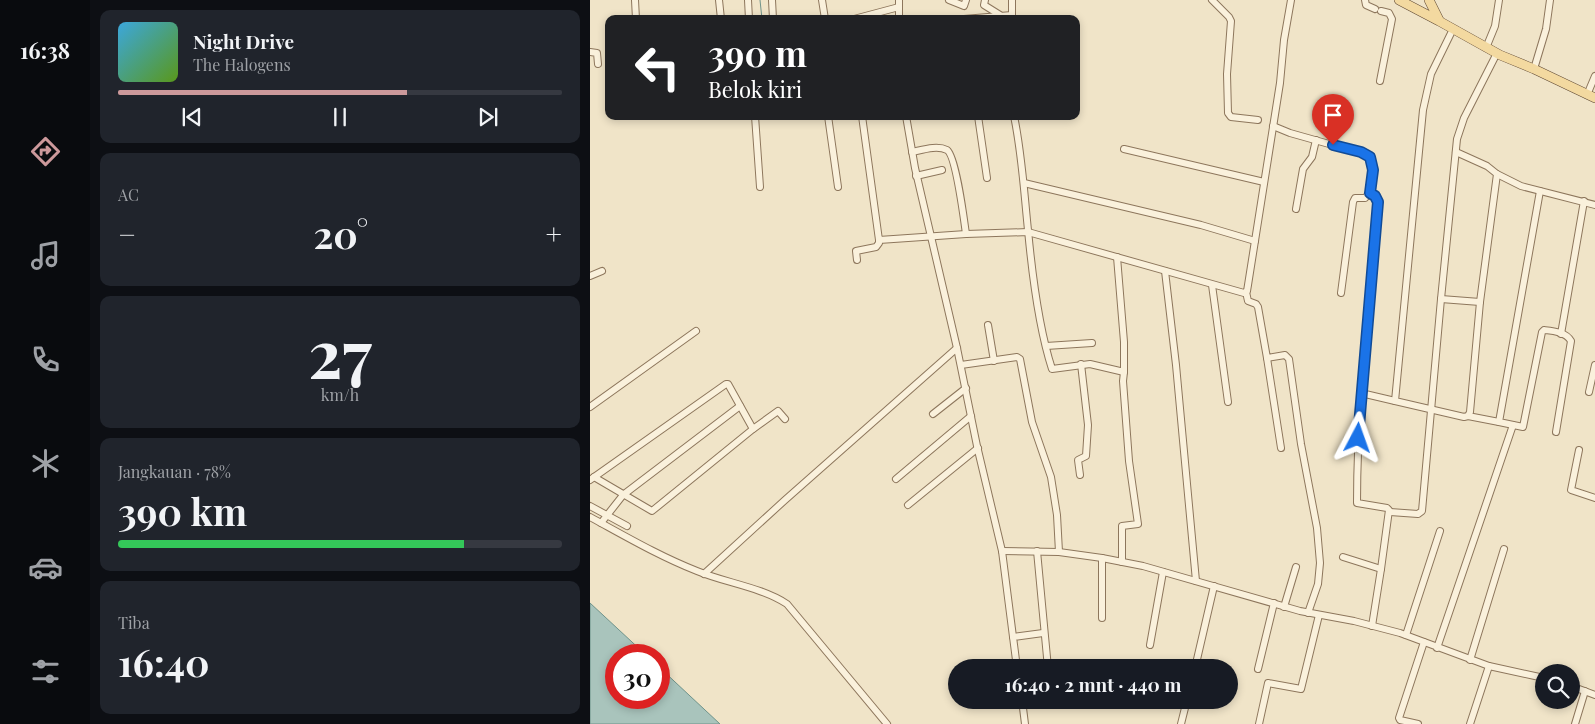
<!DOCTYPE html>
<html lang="id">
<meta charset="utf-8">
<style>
:root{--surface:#171b24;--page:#20242c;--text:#f1f3f6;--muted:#9ea1a6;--line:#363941;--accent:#cc999b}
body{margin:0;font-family:"Playfair Display",serif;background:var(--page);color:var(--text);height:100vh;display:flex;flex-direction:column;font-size:19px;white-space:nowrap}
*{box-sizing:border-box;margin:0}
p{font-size:16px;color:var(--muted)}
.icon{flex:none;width:28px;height:28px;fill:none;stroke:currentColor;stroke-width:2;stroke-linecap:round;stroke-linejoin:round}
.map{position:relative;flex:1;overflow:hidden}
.sheet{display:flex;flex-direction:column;gap:10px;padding:10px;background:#0d0f14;width:500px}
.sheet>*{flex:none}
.hud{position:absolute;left:15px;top:15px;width:475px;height:105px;border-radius:10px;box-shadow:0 2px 8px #0003;background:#202124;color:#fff;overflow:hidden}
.tools{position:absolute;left:945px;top:664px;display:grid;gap:10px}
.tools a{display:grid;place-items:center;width:45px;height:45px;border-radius:50%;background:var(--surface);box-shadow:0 2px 8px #0003;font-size:25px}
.speed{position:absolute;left:15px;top:644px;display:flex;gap:10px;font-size:25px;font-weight:700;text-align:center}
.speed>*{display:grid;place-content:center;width:65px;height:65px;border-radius:50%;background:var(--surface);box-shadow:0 2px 8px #0003;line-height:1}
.speed .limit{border:8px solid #d22;background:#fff;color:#111}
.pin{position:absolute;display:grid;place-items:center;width:42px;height:42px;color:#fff;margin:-51px -21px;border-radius:50% 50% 50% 0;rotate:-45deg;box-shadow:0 0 5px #0007}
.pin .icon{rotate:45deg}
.me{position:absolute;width:55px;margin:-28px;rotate:4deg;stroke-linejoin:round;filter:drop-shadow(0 0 4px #0008)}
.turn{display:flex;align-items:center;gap:18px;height:105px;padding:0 20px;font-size:22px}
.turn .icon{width:65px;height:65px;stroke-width:2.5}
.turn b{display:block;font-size:35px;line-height:42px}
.big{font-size:38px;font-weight:700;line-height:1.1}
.sheet .widget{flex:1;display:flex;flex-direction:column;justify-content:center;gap:8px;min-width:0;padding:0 18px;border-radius:10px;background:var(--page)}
.sheet .dial{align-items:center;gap:0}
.dial b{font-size:65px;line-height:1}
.song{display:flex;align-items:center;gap:15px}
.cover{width:60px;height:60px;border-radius:8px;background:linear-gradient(135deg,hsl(200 70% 55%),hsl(90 70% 35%))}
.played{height:5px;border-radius:2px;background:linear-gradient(90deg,var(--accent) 65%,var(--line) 65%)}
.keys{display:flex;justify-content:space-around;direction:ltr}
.heat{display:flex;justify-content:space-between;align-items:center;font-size:28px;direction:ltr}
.charge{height:8px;border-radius:4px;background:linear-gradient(90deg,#34c759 78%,var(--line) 0)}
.trip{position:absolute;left:358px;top:659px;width:290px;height:50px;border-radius:25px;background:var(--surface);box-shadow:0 2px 8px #0003;font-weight:700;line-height:50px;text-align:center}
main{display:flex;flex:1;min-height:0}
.tab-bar{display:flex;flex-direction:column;width:90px;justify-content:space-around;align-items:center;background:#090b0e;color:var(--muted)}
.tab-bar .icon{width:35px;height:35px}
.tab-bar .current{color:var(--accent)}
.tab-bar b{font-size:22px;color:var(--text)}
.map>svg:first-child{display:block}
.water{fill:#a9c4bc;stroke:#6f938a}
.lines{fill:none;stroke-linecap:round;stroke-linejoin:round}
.stream{stroke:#6f938a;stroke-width:1}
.minor-casing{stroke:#8d765c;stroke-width:8}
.major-casing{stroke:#5b4430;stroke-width:10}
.minor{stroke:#faf1dc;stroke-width:6}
.major{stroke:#f3d9a0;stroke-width:9}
.route-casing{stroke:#114b97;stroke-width:12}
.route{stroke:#1a73e8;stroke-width:9}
</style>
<main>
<nav class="tab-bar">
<b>16:38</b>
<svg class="icon current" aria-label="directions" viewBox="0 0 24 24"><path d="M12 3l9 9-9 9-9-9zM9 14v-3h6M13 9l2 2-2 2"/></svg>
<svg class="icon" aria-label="music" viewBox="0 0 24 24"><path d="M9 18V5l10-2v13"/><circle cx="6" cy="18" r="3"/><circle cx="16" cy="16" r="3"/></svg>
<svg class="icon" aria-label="phone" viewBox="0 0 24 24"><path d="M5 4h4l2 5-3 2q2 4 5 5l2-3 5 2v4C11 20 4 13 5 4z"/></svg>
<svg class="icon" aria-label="climate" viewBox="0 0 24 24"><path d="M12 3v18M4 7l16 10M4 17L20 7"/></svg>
<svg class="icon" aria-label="car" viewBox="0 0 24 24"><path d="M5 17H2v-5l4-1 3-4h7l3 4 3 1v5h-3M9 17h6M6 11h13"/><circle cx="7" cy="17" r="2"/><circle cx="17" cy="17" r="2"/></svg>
<svg class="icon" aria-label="filters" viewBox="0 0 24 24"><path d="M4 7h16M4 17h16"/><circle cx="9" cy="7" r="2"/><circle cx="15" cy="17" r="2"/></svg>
</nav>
<section class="sheet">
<div class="widget">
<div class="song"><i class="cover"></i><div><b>Night Drive</b><p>The Halogens</p></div></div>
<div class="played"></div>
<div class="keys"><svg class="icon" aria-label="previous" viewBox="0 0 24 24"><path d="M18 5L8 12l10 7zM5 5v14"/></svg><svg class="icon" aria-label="pause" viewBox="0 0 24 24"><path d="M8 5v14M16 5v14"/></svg><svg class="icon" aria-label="next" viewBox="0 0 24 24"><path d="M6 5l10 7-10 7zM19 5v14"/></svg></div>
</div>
<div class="widget"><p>AC</p>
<div class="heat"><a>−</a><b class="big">20°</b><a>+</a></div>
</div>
<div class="widget dial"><b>27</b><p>km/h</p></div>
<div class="widget"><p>Jangkauan · 78%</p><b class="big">390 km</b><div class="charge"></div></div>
<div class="widget"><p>Tiba</p><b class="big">16:40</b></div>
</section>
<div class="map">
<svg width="1005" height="724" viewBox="0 0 1005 724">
<rect width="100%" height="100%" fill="#f0e4c8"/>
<!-- water -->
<path class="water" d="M0,603L56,655H26V698H69V667L130,724H0Z"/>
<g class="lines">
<!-- stream -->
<path class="stream" d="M170,0L172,19"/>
<defs>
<g id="minor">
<path d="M45,0L46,19"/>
<path d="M129,0L131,19"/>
<path d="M158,0L159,19"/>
<path d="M182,0L183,19"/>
<path d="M232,0L235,19"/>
<path d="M309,0V19"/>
<path d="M359,0L374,6L376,0"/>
<path d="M395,0L394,5L410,15"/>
<path d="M622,0L639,17L641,21L637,74L638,113L641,117L668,120"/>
<path d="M775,0L776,5L785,9"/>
<path d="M422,18V0"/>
<path d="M264,19L309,7"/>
<path d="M374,19L422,15"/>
<path d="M863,29L841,74L833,110L805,401L874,417L878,416L880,412L890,302L907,174L897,166L866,152"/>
<path d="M896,48L905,26L909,0"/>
<path d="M0,52L7,53L8,64"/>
<path d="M944,69L956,29L960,0"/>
<path d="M790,81L802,19L799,13L791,11"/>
<path d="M997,95L1005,76"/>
<path d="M165,116L170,187"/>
<path d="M238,116L248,187"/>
<path d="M272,116L289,240L376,234L438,232L654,293L657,291L658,285L690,83L694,40L701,0"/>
<path d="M316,116L325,168L367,348L387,446L412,551L427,668"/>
<path d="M388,116L397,178"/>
<path d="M424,116C432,154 434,192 438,230C442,273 449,329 462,369L500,364L534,372V342L527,257"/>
<path d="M683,126L700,133L771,153C775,154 779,155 781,159C786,168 783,192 775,198H765L763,202L751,293"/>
<path d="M534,149L674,182"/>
<path d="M322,152C332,150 347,145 357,150C366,156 374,220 376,234"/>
<path d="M907,174L931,186L1005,205"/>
<path d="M326,176L352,170"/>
<path d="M434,183L611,225L665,241"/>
<path d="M950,191L909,422L933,427L952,332L954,330C963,331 976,332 981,341L966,432"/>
<path d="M780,193L788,200V209C779,307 767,404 767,503L797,508L799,510L791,569"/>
<path d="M706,209L713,169L722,157L726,140"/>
<path d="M267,260L266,251L286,247L289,243V240"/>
<path d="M575,271L586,365L606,581"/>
<path d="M0,276L12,271"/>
<path d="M622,285L638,402"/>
<path d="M656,292L658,301L666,304L668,307L677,358L695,355L699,359L711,444L727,528L730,563L728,584L718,613"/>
<path d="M851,299L890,302"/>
<path d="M398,325L404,361"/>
<path d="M971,334L994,201"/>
<path d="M456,346L502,343"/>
<path d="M677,358L691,448"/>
<path d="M371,365L427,357L430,359L442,422L461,477L467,515L469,552"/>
<path d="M999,392L1005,365"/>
<path d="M771,393L805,401"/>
<path d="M0,407L106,331"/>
<path d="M343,414L376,388"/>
<path d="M878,416L909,422"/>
<path d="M989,450L981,490L1005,498"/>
<path d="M490,475L488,460L496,456L498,425L491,364"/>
<path d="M4,477L62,511L163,429L188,411L195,419"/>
<path d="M306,479L381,416"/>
<path d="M0,480L136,384H138L163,429"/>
<path d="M318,505L388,448"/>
<path d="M0,506L37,526"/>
<path d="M800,512L828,514L832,511L851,299L867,139L874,118L907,53"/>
<path d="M0,517C35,536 69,556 107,571C136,583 171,587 197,604L297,724"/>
<path d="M11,523L33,495L150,406"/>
<path d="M412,551L469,552L512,558L553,566L710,611L764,621L810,633L899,666L954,678"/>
<path d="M447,551L458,668"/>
<path d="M753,557L791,569L782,626"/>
<path d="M532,562V526L548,524L539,461L533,381L534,372"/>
<path d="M114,574L195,500L367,348"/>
<path d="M694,607L706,567"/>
<path d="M512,618V558"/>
<path d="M816,635L850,531"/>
<path d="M423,637L453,633"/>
<path d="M560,645L573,572"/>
<path d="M847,648L923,425"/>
<path d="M880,660L914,549"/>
<path d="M605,668L624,586"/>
<path d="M668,669L684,603"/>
<path d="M981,686L1005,695"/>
<path d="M432,700L435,724"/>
<path d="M591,724L597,700"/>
<path d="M669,724L678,683L711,689L729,615"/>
<path d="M828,724L810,720L809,718L834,642"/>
<path d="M880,724L899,666"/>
<path d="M985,724L995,691"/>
</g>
<g id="major">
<path d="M809,0L849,21L910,55L944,69L1005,98"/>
<path d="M839,0L849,20"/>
</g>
</defs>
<!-- minor casing -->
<use href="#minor" class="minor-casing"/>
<!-- major casing -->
<use href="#major" class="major-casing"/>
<!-- minor -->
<use href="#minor" class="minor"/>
<!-- major -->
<use href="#major" class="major"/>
</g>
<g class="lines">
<defs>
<path id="route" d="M743,145L771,152L780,157L783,170L780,193L785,196L788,202L768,438"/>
</defs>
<!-- route casing -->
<use href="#route" class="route-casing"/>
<!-- route -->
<use href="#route" class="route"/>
</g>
</svg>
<div class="tools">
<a><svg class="icon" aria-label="search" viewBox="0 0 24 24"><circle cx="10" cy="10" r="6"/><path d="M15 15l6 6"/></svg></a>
</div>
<div class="speed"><div class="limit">30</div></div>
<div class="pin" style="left:743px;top:145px;background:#d93025"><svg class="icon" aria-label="arrive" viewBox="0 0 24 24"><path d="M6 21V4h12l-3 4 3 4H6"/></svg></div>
<svg class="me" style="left:768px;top:438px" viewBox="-20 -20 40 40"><path d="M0-17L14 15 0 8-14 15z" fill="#1a73e8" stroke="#fff" stroke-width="4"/></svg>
<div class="trip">16:40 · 2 mnt · 440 m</div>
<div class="hud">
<div class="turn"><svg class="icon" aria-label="left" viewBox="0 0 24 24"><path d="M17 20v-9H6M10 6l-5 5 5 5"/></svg><div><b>390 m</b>Belok kiri</div></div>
</div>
</div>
</main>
